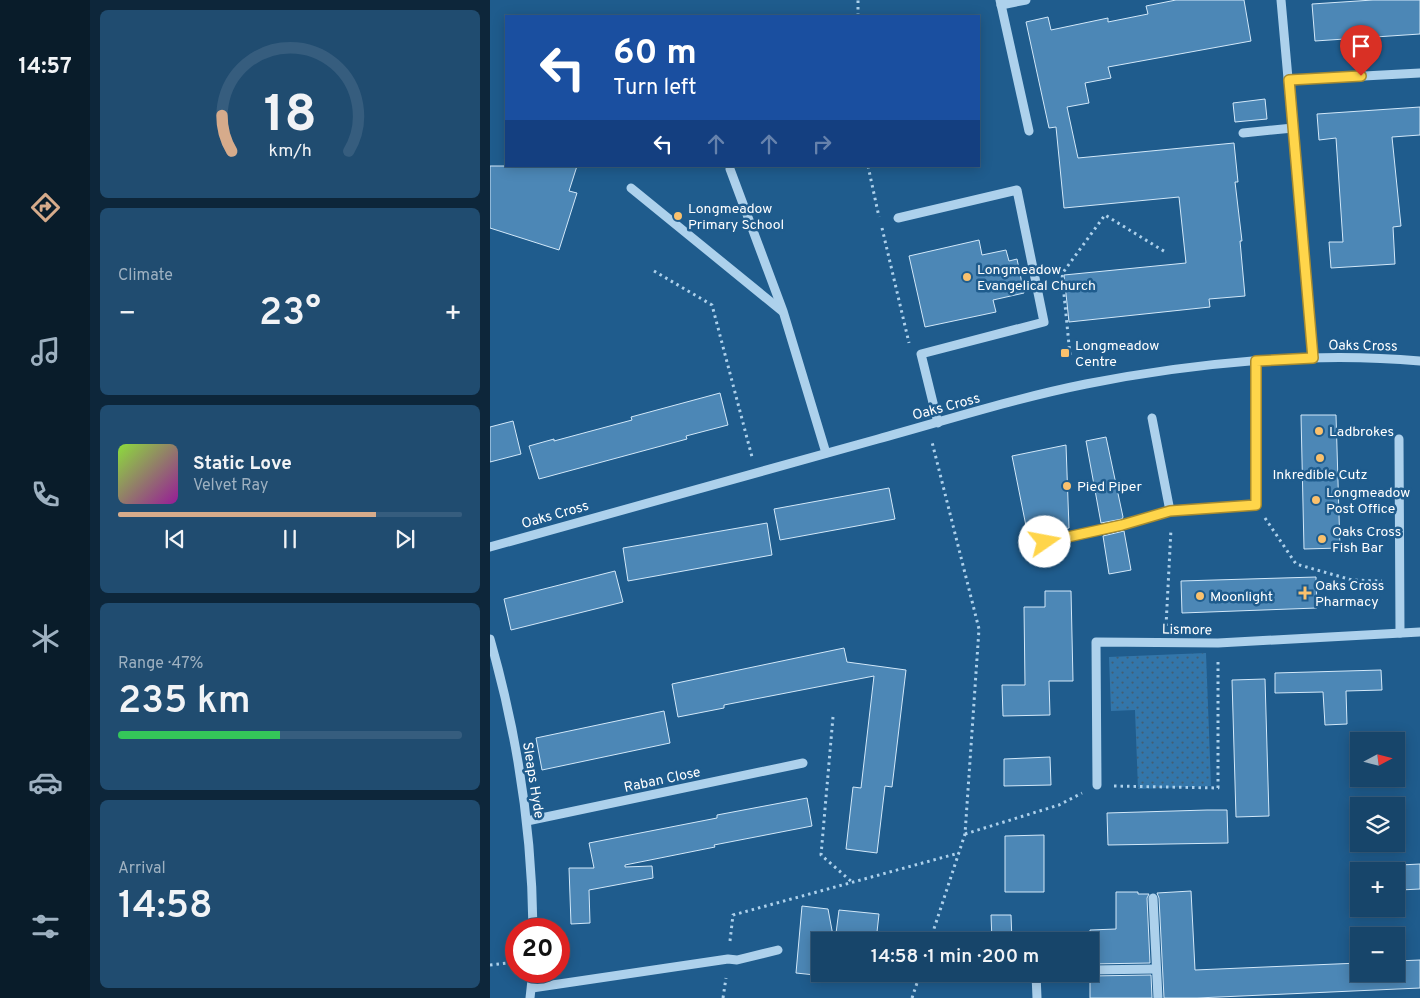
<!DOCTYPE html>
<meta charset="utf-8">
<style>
:root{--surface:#17456a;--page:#204c70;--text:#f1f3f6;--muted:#9eb1c1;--line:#365d7e;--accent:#d6ab8b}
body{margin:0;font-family:Overpass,sans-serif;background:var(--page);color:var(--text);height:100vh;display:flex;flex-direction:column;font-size:19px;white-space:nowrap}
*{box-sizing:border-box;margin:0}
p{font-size:16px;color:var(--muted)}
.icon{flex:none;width:28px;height:28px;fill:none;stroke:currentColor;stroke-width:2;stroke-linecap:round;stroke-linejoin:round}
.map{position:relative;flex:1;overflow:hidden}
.side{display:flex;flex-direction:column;gap:10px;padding:10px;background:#0d263a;width:400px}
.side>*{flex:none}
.top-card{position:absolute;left:15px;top:15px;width:475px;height:152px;border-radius:0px;box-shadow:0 2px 12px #0003,0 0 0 1px var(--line);background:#1a4fa0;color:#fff;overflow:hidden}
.needle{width:32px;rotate:83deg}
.tools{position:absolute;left:860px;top:732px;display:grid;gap:10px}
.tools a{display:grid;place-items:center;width:55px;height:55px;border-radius:0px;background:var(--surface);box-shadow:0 2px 12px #0003,0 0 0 1px var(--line);font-size:25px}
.speed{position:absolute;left:15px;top:918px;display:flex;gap:10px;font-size:25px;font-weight:700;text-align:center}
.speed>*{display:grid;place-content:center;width:65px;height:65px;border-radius:50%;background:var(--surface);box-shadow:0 2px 12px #0003,0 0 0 1px var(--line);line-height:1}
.speed .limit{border:8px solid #d22;background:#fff;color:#111}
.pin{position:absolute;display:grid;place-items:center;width:42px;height:42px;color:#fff;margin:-51px -21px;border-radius:50% 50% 50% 0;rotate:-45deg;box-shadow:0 0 5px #0007}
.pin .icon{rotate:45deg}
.me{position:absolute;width:55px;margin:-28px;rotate:78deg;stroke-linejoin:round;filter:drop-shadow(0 0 4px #0008)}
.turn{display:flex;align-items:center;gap:18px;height:105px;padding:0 25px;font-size:22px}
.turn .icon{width:65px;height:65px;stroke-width:2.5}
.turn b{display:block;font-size:35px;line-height:42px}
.lanes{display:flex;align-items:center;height:48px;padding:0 25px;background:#0003;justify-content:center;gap:25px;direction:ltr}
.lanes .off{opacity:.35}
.big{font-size:38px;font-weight:600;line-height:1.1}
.side .tile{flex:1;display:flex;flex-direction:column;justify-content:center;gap:8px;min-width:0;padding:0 18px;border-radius:8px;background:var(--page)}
.side .dial{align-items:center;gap:0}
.dial svg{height:130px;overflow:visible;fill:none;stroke:var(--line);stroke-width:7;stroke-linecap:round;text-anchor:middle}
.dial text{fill:var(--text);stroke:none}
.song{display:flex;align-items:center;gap:15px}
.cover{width:60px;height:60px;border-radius:8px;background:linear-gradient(135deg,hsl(90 70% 55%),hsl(300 70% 35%))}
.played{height:5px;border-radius:2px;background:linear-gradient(90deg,var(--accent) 75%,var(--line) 75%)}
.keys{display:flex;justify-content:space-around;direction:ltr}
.heat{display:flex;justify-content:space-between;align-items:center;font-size:28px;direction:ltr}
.charge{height:8px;border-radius:4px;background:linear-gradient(90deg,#34c759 47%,var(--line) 0)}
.trip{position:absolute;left:321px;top:932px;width:288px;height:50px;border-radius:0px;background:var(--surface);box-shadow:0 2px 12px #0003,0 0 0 1px var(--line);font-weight:600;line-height:50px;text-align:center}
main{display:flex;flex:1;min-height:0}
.menu{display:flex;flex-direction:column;width:90px;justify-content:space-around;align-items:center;background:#091c2a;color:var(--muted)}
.menu .icon{width:35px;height:35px}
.menu .active{color:var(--accent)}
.menu b{font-size:22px;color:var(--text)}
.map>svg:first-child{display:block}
.grass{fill:url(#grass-dots)}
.building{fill:#4c87b6;stroke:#d2e8f9}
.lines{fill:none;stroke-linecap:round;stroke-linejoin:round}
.path{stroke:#add1ec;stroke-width:3;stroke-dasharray:2.5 4;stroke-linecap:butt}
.minor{stroke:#add1ec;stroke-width:9}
.route-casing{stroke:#a68a30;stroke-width:12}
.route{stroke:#ffd54a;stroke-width:9}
.poi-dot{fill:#fac16d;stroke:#1f5c8d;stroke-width:2}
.labels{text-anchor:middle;stroke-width:5;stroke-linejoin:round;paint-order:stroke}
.poi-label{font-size:14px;fill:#fff;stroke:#1f5c8d;text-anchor:start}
.street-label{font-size:14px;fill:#fff;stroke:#1f5c8d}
</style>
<main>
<nav class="menu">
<b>14:57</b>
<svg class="icon active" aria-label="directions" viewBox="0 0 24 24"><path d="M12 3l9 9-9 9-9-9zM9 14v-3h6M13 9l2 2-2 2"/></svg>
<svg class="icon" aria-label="music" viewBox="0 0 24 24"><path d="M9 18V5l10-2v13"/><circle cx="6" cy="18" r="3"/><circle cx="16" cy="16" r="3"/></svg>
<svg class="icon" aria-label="phone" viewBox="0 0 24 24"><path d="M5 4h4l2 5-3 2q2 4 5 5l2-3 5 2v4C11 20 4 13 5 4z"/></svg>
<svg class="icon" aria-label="climate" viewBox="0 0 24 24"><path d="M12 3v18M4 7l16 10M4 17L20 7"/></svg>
<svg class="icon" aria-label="car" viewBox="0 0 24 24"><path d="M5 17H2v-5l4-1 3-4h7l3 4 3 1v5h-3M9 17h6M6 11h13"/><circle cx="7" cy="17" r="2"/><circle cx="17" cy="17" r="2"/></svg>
<svg class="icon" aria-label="filters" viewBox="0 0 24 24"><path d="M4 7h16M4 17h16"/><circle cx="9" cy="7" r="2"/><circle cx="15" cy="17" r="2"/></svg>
</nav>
<section class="side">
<div class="tile dial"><svg viewBox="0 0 100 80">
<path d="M14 69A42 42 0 1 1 86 69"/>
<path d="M14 69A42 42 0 0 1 8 47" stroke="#d6ab8b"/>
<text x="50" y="56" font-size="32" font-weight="700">18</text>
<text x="50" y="72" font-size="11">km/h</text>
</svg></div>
<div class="tile"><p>Climate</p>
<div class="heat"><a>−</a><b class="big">23°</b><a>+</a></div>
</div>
<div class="tile">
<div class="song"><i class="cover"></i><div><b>Static Love</b><p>Velvet Ray</p></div></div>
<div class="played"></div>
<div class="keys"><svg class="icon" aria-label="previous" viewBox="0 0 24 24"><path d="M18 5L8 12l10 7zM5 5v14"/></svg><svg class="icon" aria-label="pause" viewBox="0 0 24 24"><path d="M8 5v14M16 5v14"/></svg><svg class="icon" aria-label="next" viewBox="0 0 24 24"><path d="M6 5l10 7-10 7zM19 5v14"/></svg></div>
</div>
<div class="tile"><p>Range · 47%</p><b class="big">235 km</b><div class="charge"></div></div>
<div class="tile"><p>Arrival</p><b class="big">14:58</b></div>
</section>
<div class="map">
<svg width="930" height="998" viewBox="0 0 930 998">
<defs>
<pattern id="grass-dots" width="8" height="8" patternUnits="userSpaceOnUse" patternTransform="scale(1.25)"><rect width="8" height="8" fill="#3376aa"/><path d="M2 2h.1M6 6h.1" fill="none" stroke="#415f76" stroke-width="1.8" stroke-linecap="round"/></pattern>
</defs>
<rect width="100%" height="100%" fill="#1f5c8d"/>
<!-- grass -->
<path class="grass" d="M716,653L721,786L648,789L645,710L621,711L619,657Z"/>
<!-- building -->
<g class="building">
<path d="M686,0H754L761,41L618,67L621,78L595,83L599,103L577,107L588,158L744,143L748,182H745L752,241H750L755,296L719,299L720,307L579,322L574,275L696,263L689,197L574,208L566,127L559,128L536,22L558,17L561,30L618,18V22L658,14L656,6Z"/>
<path d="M883,0H930V34L825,41L822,4Z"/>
<path d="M775,99L777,119L745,122L743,103Z"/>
<path d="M930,107V135L902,137L911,226L903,227L905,264L841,268L839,242H853L846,138L829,140L827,114Z"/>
<path d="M0,166H87L79,191L87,193L69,250L0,228Z"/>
<path d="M489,240L492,255L516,250L519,261L527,259L534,293L503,300L506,312L435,327L419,256Z"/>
<path d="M230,393L238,425L196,436L197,439L49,479L39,446L64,439V441L142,420L141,417Z"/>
<path d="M811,415H846L850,548L814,549Z"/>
<path d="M23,421L31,454L0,462V427Z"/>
<path d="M616,437L633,517L632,519L611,523L596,441Z"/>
<path d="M576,445L579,528L538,536L522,456Z"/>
<path d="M399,488L405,519L290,540L284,509Z"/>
<path d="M277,523L282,555L138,581L133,548Z"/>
<path d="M634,531L641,570L619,574L613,536Z"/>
<path d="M125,571L133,602L21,630L14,599Z"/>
<path d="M826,577L827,608L692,613L691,581Z"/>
<path d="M555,591H581L583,681H559L560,715L513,716L512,685H535L534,607H555Z"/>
<path d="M354,648L357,662L416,670L402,787L395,786L387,853L356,849L363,787L371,788L384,676L234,705V708L188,717L182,684Z"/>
<path d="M891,670L892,690L856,691L857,724L835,725L833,692L785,693V673Z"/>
<path d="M775,679L779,816L746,817L742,680Z"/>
<path d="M174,711L180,743L52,770L46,738Z"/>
<path d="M560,757L561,785L514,786V759Z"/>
<path d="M317,798L322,826L224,845L225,847L135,865V867L162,866L163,878L99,890L100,923L81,924L79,868H104L99,843L227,818V815Z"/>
<path d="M717,810H737L738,843L618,845L617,813Z"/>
<path d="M554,835V892H515V836Z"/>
<path d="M930,864V889L910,890V865Z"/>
<path d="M701,891L705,970L869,963V974H906V961L930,960V988L707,998H674L669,898L667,893Z"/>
<path d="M626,892H648V894H659L657,898L660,963L600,964V930L626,929Z"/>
<path d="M312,906L338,909L344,941H330V974H383L382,981L306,973Z"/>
<path d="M349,910L389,914L386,941H345Z"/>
<path d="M501,915H521L522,941H502Z"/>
<path d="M502,974H523V982H503Z"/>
<path d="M661,975L662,998H600V976Z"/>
</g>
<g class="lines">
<!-- path -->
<g class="path">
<path d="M368,16V0"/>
<path d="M378,166L389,217"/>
<path d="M392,228L419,343"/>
<path d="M164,271L222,305L262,457"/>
<path d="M580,355L572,274L615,215L677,253"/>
<path d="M775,518L806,564L862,580L892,581"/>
<path d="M676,626L681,529"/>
<path d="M343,717L331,855L362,882"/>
<path d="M624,786L728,788V659"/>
<path d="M475,834L569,805L592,793"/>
<path d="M240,941L243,915L469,853"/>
<path d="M440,941L475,834L489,629L442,442"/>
<path d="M0,965L26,962"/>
<path d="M233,998L236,978"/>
<path d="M422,998L430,974"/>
</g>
<!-- minor -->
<g class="minor">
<path d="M510,0L539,131"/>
<path d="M791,0L823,358"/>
<path d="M511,5L536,0"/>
<path d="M799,80L930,73"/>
<path d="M753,133L803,128"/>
<path d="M240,169L293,311L336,453"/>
<path d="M141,188L292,311"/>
<path d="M408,218L527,190L554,322L431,354L448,423"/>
<path d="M662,418L680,511L766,505V361"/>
<path d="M909,439L910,633"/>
<path d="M555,542L632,525L680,511"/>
<path d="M0,547C129,512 258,475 388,439C457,420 526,398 596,384C702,363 823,351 930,361"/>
<path d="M0,639C27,733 42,831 43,929"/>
<path d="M607,785L606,642L728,643L930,632"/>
<path d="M37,821L313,763"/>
<path d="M663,898L668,998"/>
<path d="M600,970L666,969"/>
<path d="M546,974L547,998"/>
<path d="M42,988L238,959L247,960L288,950"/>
<path d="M40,998L43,971"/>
</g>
</g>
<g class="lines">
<defs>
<path id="route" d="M555,542L632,525L680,511L766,505V361L823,358L799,80L871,76"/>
</defs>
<!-- route casing -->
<use href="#route" class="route-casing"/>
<!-- route -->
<use href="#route" class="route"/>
</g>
<!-- markers -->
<g class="poi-dot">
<circle cx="188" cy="216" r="5"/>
<circle cx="477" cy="277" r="5"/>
<rect x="570" y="348" width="10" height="10" rx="2.5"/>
<circle cx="829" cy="431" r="5"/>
<circle cx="830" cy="458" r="5"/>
<circle cx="577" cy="486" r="5"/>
<circle cx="826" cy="500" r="5"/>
<circle cx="832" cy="539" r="5"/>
<path d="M812.5 585.5h5v5h5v5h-5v5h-5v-5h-5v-5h5z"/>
<circle cx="710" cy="596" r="5"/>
</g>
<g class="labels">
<!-- poi labels -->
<g class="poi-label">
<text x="198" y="213">Longmeadow<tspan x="198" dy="16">Primary School</tspan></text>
<text x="487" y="274">Longmeadow<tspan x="487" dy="16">Evangelical Church</tspan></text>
<text x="585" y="350">Longmeadow<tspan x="585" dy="16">Centre</tspan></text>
<text x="839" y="436">Ladbrokes</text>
<text x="830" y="479" text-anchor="middle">Inkredible Cutz</text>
<text x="587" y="491">Pied Piper</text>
<text x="836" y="497">Longmeadow<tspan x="836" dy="16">Post Office</tspan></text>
<text x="842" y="536">Oaks Cross<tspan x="842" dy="16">Fish Bar</tspan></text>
<text x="825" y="590">Oaks Cross<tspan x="825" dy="16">Pharmacy</tspan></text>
<text x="720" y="601">Moonlight</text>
</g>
<!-- street labels -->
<g class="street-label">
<text transform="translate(873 345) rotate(1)" y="5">Oaks Cross</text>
<text transform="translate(456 406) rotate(-15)" y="5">Oaks Cross</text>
<text transform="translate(65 514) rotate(-16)" y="5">Oaks Cross</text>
<text transform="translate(697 629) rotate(1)" y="5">Lismore</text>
<text transform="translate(172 779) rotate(-12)" y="5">Raban Close</text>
<text transform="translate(44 780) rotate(81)" y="5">Sleaps Hyde</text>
</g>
</g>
</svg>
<div class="tools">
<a><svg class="needle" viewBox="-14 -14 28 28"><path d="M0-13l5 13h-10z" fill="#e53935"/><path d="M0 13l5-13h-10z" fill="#9eb1c1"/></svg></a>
<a><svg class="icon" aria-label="layers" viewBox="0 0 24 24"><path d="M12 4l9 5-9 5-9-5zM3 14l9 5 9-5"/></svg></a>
<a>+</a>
<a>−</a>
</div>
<div class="speed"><div class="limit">20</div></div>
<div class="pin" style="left:871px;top:76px;background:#d93025"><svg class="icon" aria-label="arrive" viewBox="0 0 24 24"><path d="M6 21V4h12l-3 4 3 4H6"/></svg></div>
<svg class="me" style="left:555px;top:542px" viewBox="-20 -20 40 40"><circle r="19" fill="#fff"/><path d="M0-13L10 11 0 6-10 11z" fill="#ffd54a"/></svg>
<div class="trip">14:58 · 1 min · 200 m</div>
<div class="top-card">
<div class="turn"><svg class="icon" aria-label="left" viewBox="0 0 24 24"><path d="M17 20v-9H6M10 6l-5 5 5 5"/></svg><div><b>60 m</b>Turn left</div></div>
<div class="lanes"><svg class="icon" aria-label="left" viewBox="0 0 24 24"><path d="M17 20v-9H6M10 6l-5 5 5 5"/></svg><svg class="icon off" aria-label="ahead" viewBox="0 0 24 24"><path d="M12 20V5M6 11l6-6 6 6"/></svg><svg class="icon off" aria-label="ahead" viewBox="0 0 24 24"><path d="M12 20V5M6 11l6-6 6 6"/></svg><svg class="icon off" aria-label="right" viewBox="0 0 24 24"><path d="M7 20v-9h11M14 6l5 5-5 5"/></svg></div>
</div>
</div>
</main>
